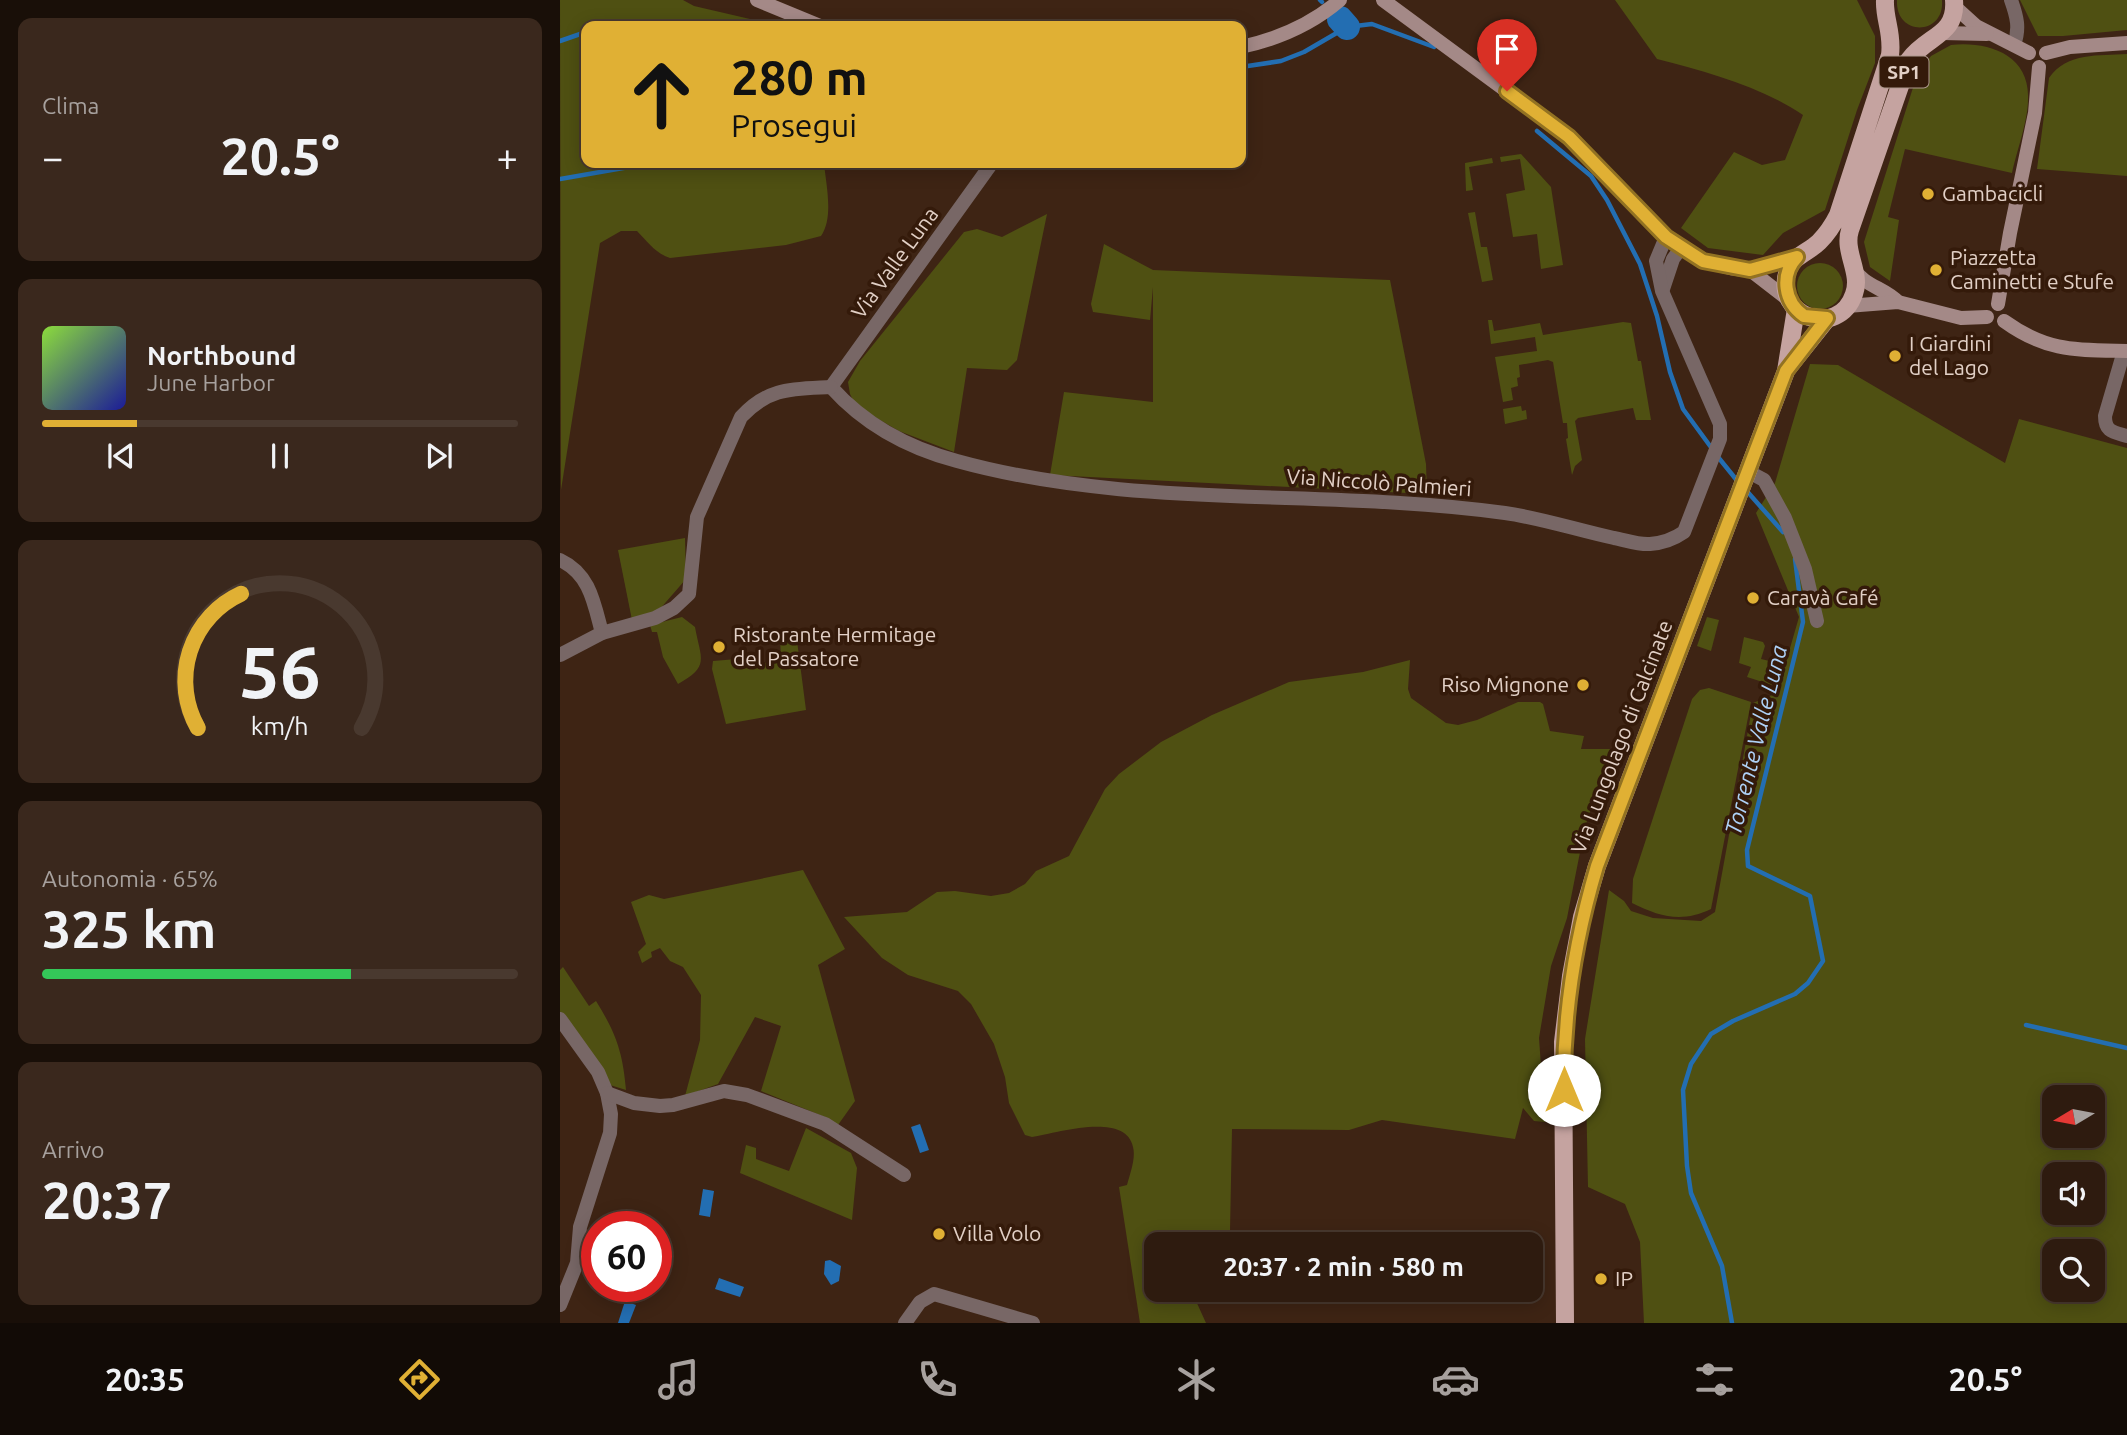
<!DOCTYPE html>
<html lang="it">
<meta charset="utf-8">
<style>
:root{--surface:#2e1b0f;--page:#3a281d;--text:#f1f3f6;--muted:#a7a19e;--line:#49392f;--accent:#e0b034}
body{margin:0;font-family:Ubuntu,sans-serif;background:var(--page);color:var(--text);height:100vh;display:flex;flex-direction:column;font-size:26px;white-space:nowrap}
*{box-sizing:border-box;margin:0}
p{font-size:23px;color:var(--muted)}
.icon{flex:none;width:38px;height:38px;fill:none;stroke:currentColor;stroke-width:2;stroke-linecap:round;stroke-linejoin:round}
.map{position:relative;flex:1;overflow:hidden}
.panel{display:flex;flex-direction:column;gap:18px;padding:18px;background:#190f08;width:560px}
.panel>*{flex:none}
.top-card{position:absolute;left:21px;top:21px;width:665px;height:147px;border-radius:14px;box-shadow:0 4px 18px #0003,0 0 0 2px var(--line);background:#e0b034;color:#111;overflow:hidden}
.needle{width:46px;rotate:260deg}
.controls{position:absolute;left:1482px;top:1085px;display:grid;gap:14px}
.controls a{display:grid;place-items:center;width:63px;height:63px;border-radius:14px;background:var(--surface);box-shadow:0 4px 18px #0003,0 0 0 2px var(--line);font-size:35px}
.speed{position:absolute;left:21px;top:1211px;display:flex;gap:14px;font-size:35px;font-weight:700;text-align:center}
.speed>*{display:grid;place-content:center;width:91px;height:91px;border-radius:50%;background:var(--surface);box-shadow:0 4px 18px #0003,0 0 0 2px var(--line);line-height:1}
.speed .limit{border:10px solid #d22;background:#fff;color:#111}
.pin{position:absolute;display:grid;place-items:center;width:60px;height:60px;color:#fff;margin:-72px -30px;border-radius:50% 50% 50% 0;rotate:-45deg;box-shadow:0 0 7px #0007}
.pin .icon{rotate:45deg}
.me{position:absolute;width:77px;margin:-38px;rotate:0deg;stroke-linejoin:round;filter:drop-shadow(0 0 5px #0008)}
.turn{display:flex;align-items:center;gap:24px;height:147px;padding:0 35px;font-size:32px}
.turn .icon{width:91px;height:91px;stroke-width:2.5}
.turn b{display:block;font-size:49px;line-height:60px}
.big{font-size:52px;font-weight:600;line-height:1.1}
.panel .tile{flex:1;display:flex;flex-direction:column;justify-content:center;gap:10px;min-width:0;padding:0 24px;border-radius:14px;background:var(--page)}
.panel .dial{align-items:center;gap:0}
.dial svg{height:182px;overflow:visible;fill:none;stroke:var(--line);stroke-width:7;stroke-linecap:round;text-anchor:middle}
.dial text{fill:var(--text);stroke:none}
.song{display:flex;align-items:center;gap:21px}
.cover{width:84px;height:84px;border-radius:10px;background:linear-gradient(135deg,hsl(90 70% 55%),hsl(240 70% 35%))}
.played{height:7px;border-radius:4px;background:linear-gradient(90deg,var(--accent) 20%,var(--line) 20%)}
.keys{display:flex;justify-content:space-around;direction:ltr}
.heat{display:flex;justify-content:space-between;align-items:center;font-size:38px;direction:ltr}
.charge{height:10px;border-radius:5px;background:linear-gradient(90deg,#34c759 65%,var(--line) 0)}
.trip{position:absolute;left:584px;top:1232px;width:399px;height:70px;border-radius:14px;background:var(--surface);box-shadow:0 4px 18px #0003,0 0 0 2px var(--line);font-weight:600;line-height:70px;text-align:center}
.tab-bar{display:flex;height:112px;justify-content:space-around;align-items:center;background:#120b06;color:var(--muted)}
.tab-bar .icon{width:49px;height:49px}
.tab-bar .selected{color:var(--accent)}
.tab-bar b{font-size:32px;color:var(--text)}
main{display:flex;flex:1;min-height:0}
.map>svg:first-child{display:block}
.green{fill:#4f5012;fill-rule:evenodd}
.water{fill:#236eb2}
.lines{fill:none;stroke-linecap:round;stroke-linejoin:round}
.stream{stroke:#236eb2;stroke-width:4.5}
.river{stroke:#236eb2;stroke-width:26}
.street{stroke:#786766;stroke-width:14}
.secondary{stroke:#a48987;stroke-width:14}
.primary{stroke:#c5a3a0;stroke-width:18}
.route-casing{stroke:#927222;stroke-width:18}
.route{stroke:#e0b034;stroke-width:12}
.poi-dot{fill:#e0b034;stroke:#341a0a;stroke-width:2.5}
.labels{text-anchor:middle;stroke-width:7;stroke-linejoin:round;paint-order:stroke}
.shield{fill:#341a0a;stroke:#ae998e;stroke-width:2}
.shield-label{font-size:19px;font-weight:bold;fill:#e2d0c6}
.poi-label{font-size:21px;fill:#e2d0c6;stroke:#341a0a;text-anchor:start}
.street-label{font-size:21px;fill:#e2d0c6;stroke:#341a0a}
.water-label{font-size:23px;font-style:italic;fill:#aed1f6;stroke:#341a0a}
</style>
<main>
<section class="panel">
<div class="tile"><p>Clima</p>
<div class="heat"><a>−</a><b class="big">20.5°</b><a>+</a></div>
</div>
<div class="tile">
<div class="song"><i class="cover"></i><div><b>Northbound</b><p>June Harbor</p></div></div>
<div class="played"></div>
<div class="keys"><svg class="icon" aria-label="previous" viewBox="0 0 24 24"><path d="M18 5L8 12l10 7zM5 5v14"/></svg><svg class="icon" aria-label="pause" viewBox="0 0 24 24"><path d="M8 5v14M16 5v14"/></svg><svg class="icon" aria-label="next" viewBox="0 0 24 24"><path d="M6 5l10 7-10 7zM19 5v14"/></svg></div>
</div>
<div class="tile dial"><svg viewBox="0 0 100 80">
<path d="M14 69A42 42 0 1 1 86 69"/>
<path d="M14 69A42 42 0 0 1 33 10" stroke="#e0b034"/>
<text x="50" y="56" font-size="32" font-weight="700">56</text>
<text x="50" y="72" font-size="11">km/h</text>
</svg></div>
<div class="tile"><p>Autonomia · 65%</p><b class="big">325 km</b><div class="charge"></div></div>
<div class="tile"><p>Arrivo</p><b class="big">20:37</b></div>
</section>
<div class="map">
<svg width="1567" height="1323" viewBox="0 0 1567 1323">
<rect width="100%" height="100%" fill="#3e2414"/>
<!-- green -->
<g class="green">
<path d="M0,0H123L134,6L220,26H26V163H264C266,185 274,217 261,236L226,245L110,258C95,253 88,242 77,231H61L40,243L1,490Z"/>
<path d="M1055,0H1297L1315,36V63L1297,110L1265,210L1223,233L1203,255L1148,248L1121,228L1174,152L1202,165L1225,160L1243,115C1200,86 1147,72 1097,59Z"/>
<path d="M1337,0H1382C1385,36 1335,37 1337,0Z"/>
<path d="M1460,0H1567V30L1503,36H1478Z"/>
<path d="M1391,45C1427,41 1470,54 1468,99C1468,121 1457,150 1452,173L1345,149L1328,217L1339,220L1330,281L1310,267L1304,242L1357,75L1371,56Z"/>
<path d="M1567,54V176L1477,169L1489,78C1507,52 1539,56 1567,54Z"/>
<path d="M961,154L991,187L1003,265L981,269L977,234L953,237L946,194L965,190L960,159L941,162L940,157Z"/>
<path d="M932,158L933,163L909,167L913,190L906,191L905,163Z"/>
<path d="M915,212L921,247H927L933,280L922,282L908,213Z"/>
<path d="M487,214L457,360L447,370L407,368L394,452L339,431L296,406L290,394L288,382L300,361L404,232L417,229L442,237Z"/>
<path d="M544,244L593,270L830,280L866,464L867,494L490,475L504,392L593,402V287L590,320L533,312L531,304Z"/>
<circle cx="1260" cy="286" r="23"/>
<path d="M928,320H932L934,331L980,323L983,335L1063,322L1071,323L1078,361H1081L1091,420H1076L1073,408L1018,418L1015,421L1022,460L1015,466L1012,475L1006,439L1008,438L1007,423H1003L993,362L988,360L959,365L960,377L957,378L958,386L951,388L953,400L943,402L935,357L977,351L975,337L931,344Z"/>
<path d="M1250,364L1278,365L1445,463L1459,419L1567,448V1323H1084L1080,1242L1065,1204L1028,1187L1025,1039L1049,890L1064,901L1071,911L1093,918L1141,921L1155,912L1193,703L1217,693L1239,617L1196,513L1215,483ZM1494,1097H1533V1136H1494ZM1494,1174H1533V1213H1494ZM1494,1251H1533V1290H1494Z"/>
<path d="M961,406L962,411L966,410L967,419L945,424L943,409Z"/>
<path d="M125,538L126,579L99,610L72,620L58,550Z"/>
<path d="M122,617L135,627C141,660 150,666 118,684L103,657L97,632H92L90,625Z"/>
<path d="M1147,617L1159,620L1151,651L1137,646Z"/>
<path d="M236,633L246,710L166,724L152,669L153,661L189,658L193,665L221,660L220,637Z"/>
<path d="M1184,637L1203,642L1205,646L1201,659L1218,663L1212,685L1187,677L1191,667L1179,663Z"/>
<path d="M850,660L848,689L851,698L886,723L898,725L917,720L958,702H980L983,704L990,731L1024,736L1021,749H1050L1025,827L1007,918L991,966L979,1038L985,1122L974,1121L963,1108L955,1139L822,1120L789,1130L672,1129L670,1231L597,1244V1290H631L646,1323H580L559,1187L567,1185C570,1174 576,1158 573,1147C566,1111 496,1133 472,1137L465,1135L449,1103L445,1077L434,1044L411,1004L398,991L348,975L322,958L284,917L347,912L377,892L395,891L431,896L449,893L465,884L476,871L509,856L545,789L559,774L601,742L652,715L729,682L803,672Z"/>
<path d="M1149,688L1191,702L1151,909C1122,923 1100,917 1072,903L1073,879L1132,699L1140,690Z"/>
<path d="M243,870L285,949L258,965L295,1101L278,1125L265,1117L201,1091L221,1026L195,1017L158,1084L125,1096L140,1040L141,995L123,967L110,961L100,948L91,952L92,957L82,963L78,952L86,944L71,902L89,895L104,899Z"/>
<path d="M3,967L29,1006L36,1001C56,1033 63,1053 66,1090L50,1085L0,1014V970Z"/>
<path d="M246,1128L291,1153L297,1168L292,1220L180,1173L186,1145L196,1148V1159L229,1171Z"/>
</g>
<!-- water -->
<g class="water">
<path d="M360,1124L369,1150L360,1153L351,1127Z"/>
<path d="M143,1189L154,1191L150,1217L139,1215Z"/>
<path d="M270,1260L281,1266L279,1281L271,1285L264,1274L265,1261Z"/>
<path d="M159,1278L184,1287L180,1297L155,1289Z"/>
<path d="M65,1301L76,1305L69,1323H58Z"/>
</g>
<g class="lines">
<!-- stream -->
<g class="stream">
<path d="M760,0L762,2"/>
<path d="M0,41L26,32"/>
<path d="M681,67L721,61L744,52L787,27L812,24L874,47"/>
<path d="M977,131L1031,176L1047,200L1080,264L1097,316L1110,372L1123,409L1153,450"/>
<path d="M0,179L69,167L77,163"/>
<path d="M1158,457L1179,483"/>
<path d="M1185,489L1223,532"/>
<path d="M1466,1025L1567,1048"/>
<path d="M1172,1323L1162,1266L1131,1193L1127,1166L1123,1090L1131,1064L1151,1034L1173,1021L1235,994L1248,983L1263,961L1250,896L1188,866L1187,850L1243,622L1235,559"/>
</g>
<!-- river -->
<path class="river" d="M780,19L787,27"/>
<!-- street -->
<g class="street">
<path d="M1451,0C1457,17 1460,28 1454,45"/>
<path d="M1103,289L1113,259L1121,248"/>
<path d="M1564,351L1545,416C1545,432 1553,432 1567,436"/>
<path d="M271,387C305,425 348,448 397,461C574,510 764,488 945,513C981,518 1017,530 1054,538C1065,540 1079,545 1090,544C1103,543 1114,539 1124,532L1160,439V424L1102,291L1096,261L1106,237"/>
<path d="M271,387L432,163"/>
<path d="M1187,471L1204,480L1225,518L1245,569L1257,621"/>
<path d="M0,560C30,574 34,603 42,633"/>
<path d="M0,655L42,633L95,618L114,608L129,594L137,517L181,417C209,387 232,389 271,387"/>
<path d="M0,1019L38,1072L47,1093L51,1114L50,1133L20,1227L17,1263L0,1305"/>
<path d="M47,1093L74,1103L100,1106L113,1105L164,1091L187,1095L265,1124L344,1175"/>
<path d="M345,1323L360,1302L374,1294L473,1323"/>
</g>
<!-- secondary -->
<g class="secondary">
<path d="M197,0L260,26"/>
<path d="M823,0L1009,137L1106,237C1130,255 1157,269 1188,270C1203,270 1222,261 1237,257"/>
<path d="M1394,6L1416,26L1469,53"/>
<path d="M1383,33L1427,34"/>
<path d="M681,47C718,39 751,25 780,0"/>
<path d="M1486,53L1510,47L1567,43"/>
<path d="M1294,269C1304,286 1325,288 1338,302"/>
<path d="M1190,270L1230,301"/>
<path d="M1438,304L1450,233L1475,113L1479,67"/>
<path d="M1287,306L1338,302L1401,318L1427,317"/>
<path d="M1444,321C1487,352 1516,350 1567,351"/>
</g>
<!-- primary -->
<g class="primary">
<path d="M1325,0C1324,19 1333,33 1330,55L1278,215C1273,225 1267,234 1259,242C1249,252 1233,256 1228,270C1212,318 1279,339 1294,294C1302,273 1283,252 1290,230L1349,60C1367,35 1397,36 1394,0"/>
<path d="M1228,368L1267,319"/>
<path d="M1005,1323L1003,1042L1011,976L1022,917L1037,866L1226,371L1236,309"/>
</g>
</g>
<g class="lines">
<defs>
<path id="route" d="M947,91L1009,137L1106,237L1143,261L1190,270L1237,257C1220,275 1224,302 1244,316L1267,318L1226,371L1037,866C1015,940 1003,1013 1004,1090"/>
</defs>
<!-- route casing -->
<use href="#route" class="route-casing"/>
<!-- route -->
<use href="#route" class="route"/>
</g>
<!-- markers -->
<g class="poi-dot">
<circle cx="1368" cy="194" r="7"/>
<circle cx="1376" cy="270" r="7"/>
<circle cx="1335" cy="356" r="7"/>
<circle cx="1193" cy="598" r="7"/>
<circle cx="159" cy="647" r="7"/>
<circle cx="1023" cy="685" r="7"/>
<circle cx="379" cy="1234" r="7"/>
<circle cx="1041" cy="1279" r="7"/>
</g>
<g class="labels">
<!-- shield labels -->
<rect class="shield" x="1319.5" y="56.5" width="49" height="31" rx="5"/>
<g class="shield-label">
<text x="1344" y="79">SP1</text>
</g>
<!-- poi labels -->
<g class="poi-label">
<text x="1382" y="201">Gambacicli</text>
<text x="1390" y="265">Piazzetta<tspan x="1390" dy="24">Caminetti e Stufe</tspan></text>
<text x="1349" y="351">I Giardini<tspan x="1349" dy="24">del Lago</tspan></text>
<text x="1207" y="605">Caravà Café</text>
<text x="173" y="642">Ristorante Hermitage<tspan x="173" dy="24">del Passatore</tspan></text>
<text x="1009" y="692" text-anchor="end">Riso Mignone</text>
<text x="393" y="1241">Villa Volo</text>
<text x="1055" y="1286">IP</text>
</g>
<!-- street labels -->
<g class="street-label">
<text transform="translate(335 263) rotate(-54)" y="7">Via Valle Luna</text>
<text transform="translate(819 483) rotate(4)" y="7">Via Niccolò Palmieri</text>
<text transform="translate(1062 737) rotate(-69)" y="7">Via Lungolago di Calcinate</text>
</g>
<!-- water labels -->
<g class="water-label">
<text transform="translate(1196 740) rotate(-76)" y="8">Torrente Valle Luna</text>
</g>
</g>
</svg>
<div class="controls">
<a><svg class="needle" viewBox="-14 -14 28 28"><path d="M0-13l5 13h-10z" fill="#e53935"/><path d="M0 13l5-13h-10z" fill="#a7a19e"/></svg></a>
<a><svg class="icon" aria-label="sound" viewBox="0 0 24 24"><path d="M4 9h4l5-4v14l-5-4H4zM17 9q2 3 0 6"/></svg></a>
<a><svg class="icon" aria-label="search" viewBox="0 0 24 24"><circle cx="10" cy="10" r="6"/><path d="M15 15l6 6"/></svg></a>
</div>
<div class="speed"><div class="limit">60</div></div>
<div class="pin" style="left:947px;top:91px;background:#d93025"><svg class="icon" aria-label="arrive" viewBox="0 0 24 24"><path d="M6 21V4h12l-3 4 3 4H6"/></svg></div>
<svg class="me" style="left:1004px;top:1090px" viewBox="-20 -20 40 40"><circle r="19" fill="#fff"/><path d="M0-13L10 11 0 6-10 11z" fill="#e0b034"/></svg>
<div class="trip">20:37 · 2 min · 580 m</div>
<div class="top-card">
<div class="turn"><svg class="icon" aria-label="ahead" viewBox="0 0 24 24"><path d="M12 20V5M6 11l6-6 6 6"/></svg><div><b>280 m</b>Prosegui</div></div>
</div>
</div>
</main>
<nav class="tab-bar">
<b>20:35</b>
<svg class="icon selected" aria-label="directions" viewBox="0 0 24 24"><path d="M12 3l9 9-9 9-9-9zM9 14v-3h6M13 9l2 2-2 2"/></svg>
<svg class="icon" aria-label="music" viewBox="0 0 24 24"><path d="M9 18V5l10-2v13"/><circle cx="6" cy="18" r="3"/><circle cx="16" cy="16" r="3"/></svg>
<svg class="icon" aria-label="phone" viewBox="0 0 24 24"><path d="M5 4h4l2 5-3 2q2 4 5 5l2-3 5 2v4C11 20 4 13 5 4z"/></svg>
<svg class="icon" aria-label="climate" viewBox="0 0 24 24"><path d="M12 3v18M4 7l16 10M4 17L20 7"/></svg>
<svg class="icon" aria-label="car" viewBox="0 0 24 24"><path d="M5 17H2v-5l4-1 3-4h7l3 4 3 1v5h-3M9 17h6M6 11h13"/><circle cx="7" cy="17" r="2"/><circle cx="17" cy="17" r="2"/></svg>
<svg class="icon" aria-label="filters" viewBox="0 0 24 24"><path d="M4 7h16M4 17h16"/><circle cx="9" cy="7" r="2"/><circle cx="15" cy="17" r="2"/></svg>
<b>20.5°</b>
</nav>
